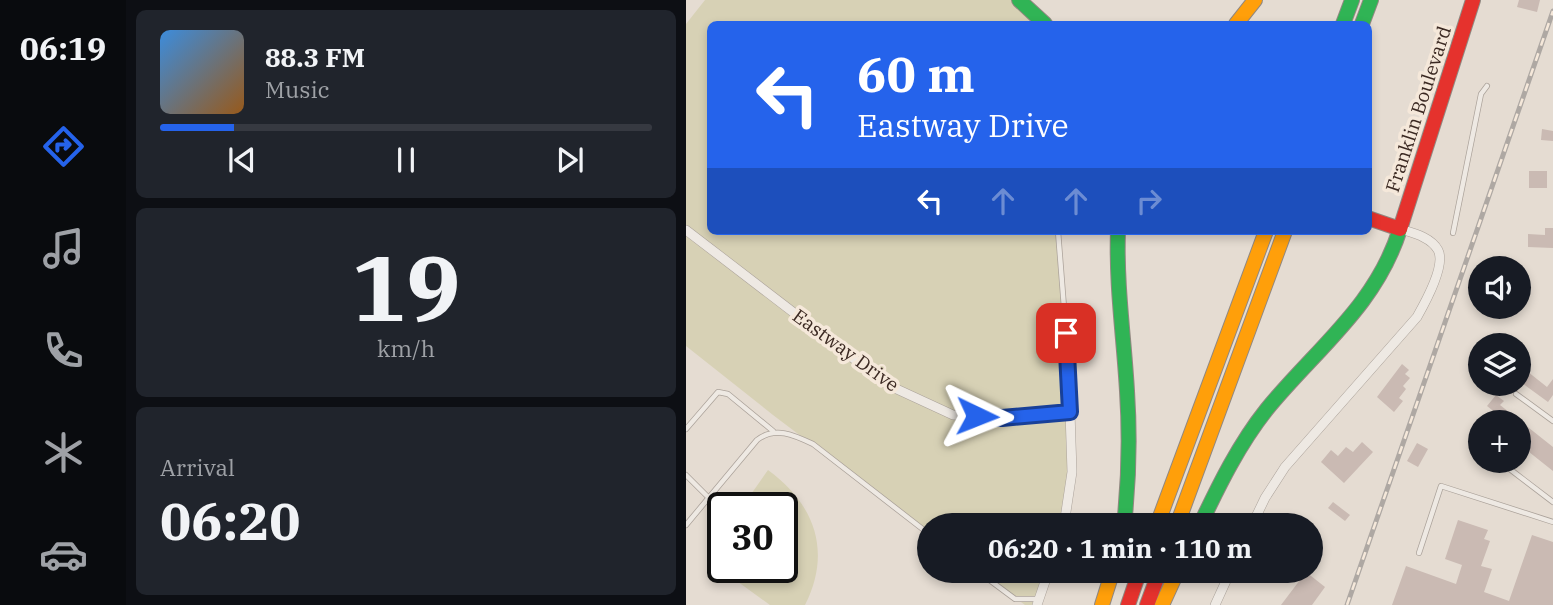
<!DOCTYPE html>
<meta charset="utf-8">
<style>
:root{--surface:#171b24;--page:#20242c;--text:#f1f3f6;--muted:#9ea1a6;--line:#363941;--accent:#2563eb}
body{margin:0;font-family:"IBM Plex Serif",serif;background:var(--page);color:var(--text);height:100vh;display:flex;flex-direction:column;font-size:26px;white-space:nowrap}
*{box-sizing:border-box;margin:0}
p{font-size:23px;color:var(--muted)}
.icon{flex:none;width:38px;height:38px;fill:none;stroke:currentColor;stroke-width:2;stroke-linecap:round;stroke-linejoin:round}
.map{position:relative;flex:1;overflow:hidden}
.panel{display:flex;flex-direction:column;gap:10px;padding:10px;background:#0d0f14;width:560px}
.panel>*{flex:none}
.top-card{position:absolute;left:21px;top:21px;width:665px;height:214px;border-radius:10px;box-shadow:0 4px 10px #0003;background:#2563eb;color:#fff;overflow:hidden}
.controls{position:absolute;left:782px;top:256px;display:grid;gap:14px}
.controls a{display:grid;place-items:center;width:63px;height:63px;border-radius:50%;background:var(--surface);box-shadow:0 4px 10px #0003;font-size:35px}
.speed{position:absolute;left:21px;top:492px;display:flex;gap:14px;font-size:35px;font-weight:700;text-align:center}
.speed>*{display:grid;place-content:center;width:91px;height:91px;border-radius:50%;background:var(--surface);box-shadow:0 4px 10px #0003;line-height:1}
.speed .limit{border:4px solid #111;border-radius:10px;background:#fff;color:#111}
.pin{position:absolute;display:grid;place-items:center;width:60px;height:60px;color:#fff;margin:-30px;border-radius:14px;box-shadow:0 4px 10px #0006}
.me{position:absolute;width:77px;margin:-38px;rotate:92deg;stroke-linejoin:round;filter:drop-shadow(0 0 5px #0008)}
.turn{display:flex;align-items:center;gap:24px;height:147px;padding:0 35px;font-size:32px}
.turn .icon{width:91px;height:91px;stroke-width:2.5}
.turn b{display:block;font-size:49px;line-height:60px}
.lanes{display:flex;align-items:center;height:66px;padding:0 35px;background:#0003;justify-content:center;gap:35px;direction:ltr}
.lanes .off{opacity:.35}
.big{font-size:52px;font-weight:700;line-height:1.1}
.panel .tile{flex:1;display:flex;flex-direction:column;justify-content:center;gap:10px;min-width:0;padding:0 24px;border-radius:10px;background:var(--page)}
.panel .dial{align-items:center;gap:0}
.dial b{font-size:91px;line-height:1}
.song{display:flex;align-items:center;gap:21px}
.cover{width:84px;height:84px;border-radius:10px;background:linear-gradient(135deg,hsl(210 70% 55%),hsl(30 70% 35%))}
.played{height:7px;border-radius:4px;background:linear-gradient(90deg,var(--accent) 15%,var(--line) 15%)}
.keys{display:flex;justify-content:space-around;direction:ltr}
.trip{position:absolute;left:231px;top:513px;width:406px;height:70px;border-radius:35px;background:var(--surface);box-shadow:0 4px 10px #0003;font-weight:700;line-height:70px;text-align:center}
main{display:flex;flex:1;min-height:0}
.menu{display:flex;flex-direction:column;width:126px;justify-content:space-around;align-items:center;background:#090b0e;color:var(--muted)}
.menu .icon{width:49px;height:49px}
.menu .active{color:var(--accent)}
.menu b{font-size:32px;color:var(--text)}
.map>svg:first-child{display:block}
.green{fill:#d7d1b5}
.building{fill:#cabab3}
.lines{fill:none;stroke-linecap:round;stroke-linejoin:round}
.lane-casing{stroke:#aba29a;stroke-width:6}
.street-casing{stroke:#aba29a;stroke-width:10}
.fast-casing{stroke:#918881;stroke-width:16}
.slow-casing{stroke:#918881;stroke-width:16}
.jam-casing{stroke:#918881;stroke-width:16}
.lane{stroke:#eee9e3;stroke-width:4.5}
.street{stroke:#eee9e3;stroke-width:9}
.fast{stroke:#30b455;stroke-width:14}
.slow{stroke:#ff9f0a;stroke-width:14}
.jam{stroke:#e5322d;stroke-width:14}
.rail-casing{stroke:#aea8a3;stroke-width:5}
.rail{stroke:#f5e8da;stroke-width:2.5;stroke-dasharray:8;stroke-linecap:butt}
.route-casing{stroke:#184099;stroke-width:18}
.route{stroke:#2563eb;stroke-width:12}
.labels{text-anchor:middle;stroke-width:7;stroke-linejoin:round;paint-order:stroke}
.street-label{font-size:19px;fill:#3b2922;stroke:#f5e8da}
</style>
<main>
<nav class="menu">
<b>06:19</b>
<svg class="icon active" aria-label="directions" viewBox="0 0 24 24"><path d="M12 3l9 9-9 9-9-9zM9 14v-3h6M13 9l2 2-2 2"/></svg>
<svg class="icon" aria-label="music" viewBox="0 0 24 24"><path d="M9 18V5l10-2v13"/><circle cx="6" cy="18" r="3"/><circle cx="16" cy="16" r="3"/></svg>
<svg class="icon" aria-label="phone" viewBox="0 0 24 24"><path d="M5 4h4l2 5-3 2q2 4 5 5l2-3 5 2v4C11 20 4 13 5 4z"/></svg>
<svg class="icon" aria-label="climate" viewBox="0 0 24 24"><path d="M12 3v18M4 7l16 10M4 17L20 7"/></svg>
<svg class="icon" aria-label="car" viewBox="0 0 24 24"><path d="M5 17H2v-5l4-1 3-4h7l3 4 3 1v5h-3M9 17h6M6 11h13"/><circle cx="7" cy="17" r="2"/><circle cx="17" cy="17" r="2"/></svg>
</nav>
<section class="panel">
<div class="tile">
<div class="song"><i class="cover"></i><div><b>88.3 FM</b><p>Music</p></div></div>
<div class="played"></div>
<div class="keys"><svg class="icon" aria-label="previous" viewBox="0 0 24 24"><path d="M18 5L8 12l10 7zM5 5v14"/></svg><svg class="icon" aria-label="pause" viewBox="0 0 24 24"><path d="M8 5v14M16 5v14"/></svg><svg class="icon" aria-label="next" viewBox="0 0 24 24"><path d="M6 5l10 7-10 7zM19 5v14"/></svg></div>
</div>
<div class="tile dial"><b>19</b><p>km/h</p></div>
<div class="tile"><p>Arrival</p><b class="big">06:20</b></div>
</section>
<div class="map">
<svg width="867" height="605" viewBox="0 0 867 605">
<rect width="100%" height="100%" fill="#e5dcd2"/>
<!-- green -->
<g class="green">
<path d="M19,0H333L359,24H24V231H372L384,384L383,493L374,525H243V533L87,415L0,346V24Z"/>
<path d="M82,470C129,504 146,552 119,605H84L26,563L24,553L37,535V567H96V508L56,507Z"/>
<path d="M293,571H361L351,605H339Z"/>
</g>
<!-- building -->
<g class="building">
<path d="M833,0H854L851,12L831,7Z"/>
<path d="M856,129L867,131V141L855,140Z"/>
<rect x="843" y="171" width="18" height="17"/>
<path d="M859,228H867V248L842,247V234L859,235Z"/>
<path d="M716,364L723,370L719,374L724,378L717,386L720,389L713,398L717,401L708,412L691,397Z"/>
<path d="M837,368L861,387L867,379V395L862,402L833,381V373Z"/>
<path d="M810,395L818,401L814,405L867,447V471L833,444V422H805L811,414L801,406Z"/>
<path d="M676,442L687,452L658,483L635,462L645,450L652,456L660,447L667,452Z"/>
<path d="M731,443L742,449L732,467L721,461Z"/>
<path d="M647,502L664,515L659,521L642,508Z"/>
<path d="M772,520L802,530L798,539L804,541L795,566L806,569L798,592L823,601L846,535L867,542V605H706L720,566L770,584L776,565L759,559Z"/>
<path d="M620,572L639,587L626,605H595Z"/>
</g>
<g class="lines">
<defs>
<g id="lane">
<path d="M372,231L384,384V412"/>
<path d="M767,233L795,94L801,86"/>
<path d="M830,394L867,421"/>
<path d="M0,429L32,392L42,394L87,431"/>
<path d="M825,470L867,502"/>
<path d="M0,475L23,498"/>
<path d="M0,525L71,440C89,426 108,435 127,444L243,534"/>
<path d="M733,553L755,486L867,522"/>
<path d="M290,570L329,599H353"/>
</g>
<g id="street">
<path d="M0,230L202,385L267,415L316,418L384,412L386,472L378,525"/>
<path d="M566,525L579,498L599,467L731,317C739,303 760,265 752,250C745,237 727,233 714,229"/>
<path d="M351,605L363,570"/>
<path d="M529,605L545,570"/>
</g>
<g id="fast">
<path d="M333,0L359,24"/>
<path d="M657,24L666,0"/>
<path d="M676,24L685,0"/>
<path d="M432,231C430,285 438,338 441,391C444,436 443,480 438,525"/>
<path d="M514,525C533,485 553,444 581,409C630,349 690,306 714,229"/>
</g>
<g id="slow">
<path d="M550,24L569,0"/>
<path d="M471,525L580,231"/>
<path d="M491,525L599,231"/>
<path d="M416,605L427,570"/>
<path d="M476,605L492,570"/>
</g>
<g id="jam">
<path d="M682,218L714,229L787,0"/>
<path d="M442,605L454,570"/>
<path d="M461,605L474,570"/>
</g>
</defs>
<!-- lane casing -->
<use href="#lane" class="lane-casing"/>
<!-- street casing -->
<use href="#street" class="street-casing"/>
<!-- fast casing -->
<use href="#fast" class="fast-casing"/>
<!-- slow casing -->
<use href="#slow" class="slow-casing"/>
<!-- jam casing -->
<use href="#jam" class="jam-casing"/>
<!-- lane -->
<use href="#lane" class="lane"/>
<!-- street -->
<use href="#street" class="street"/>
<!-- fast -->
<use href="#fast" class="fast"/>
<!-- slow -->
<use href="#slow" class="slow"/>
<!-- jam -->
<use href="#jam" class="jam"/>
<defs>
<path id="rail" d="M661,605L867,11"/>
</defs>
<!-- rail casing -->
<use href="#rail" class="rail-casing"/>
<!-- rail -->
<use href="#rail" class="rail"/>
</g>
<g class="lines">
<defs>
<path id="route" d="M291,416L316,418L384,412L380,333"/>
</defs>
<!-- route casing -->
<use href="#route" class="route-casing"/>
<!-- route -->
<use href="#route" class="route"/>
</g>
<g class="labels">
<!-- street labels -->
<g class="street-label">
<text transform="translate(732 109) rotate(-72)" y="7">Franklin Boulevard</text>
<text transform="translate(160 350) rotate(36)" y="7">Eastway Drive</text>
</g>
</g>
</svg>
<div class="controls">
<a><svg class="icon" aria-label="sound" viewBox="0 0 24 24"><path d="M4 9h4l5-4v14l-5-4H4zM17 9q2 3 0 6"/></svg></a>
<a><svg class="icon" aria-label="layers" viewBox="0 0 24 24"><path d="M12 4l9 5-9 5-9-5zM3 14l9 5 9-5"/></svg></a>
<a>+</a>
</div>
<div class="speed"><div class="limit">30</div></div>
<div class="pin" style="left:380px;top:333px;background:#d93025"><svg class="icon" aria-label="arrive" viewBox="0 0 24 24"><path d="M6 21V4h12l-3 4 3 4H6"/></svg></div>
<svg class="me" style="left:291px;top:416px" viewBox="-20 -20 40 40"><path d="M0-17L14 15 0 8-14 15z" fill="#2563eb" stroke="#fff" stroke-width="4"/></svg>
<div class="trip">06:20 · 1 min · 110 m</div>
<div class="top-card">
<div class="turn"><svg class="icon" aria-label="left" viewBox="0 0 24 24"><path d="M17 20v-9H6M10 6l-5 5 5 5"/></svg><div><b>60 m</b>Eastway Drive</div></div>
<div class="lanes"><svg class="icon" aria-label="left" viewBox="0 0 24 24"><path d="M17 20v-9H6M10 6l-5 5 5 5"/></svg><svg class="icon off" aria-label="ahead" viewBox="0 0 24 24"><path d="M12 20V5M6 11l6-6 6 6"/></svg><svg class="icon off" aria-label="ahead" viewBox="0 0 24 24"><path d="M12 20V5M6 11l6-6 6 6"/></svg><svg class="icon off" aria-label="right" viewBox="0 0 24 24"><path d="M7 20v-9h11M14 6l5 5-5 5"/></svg></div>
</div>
</div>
</main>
